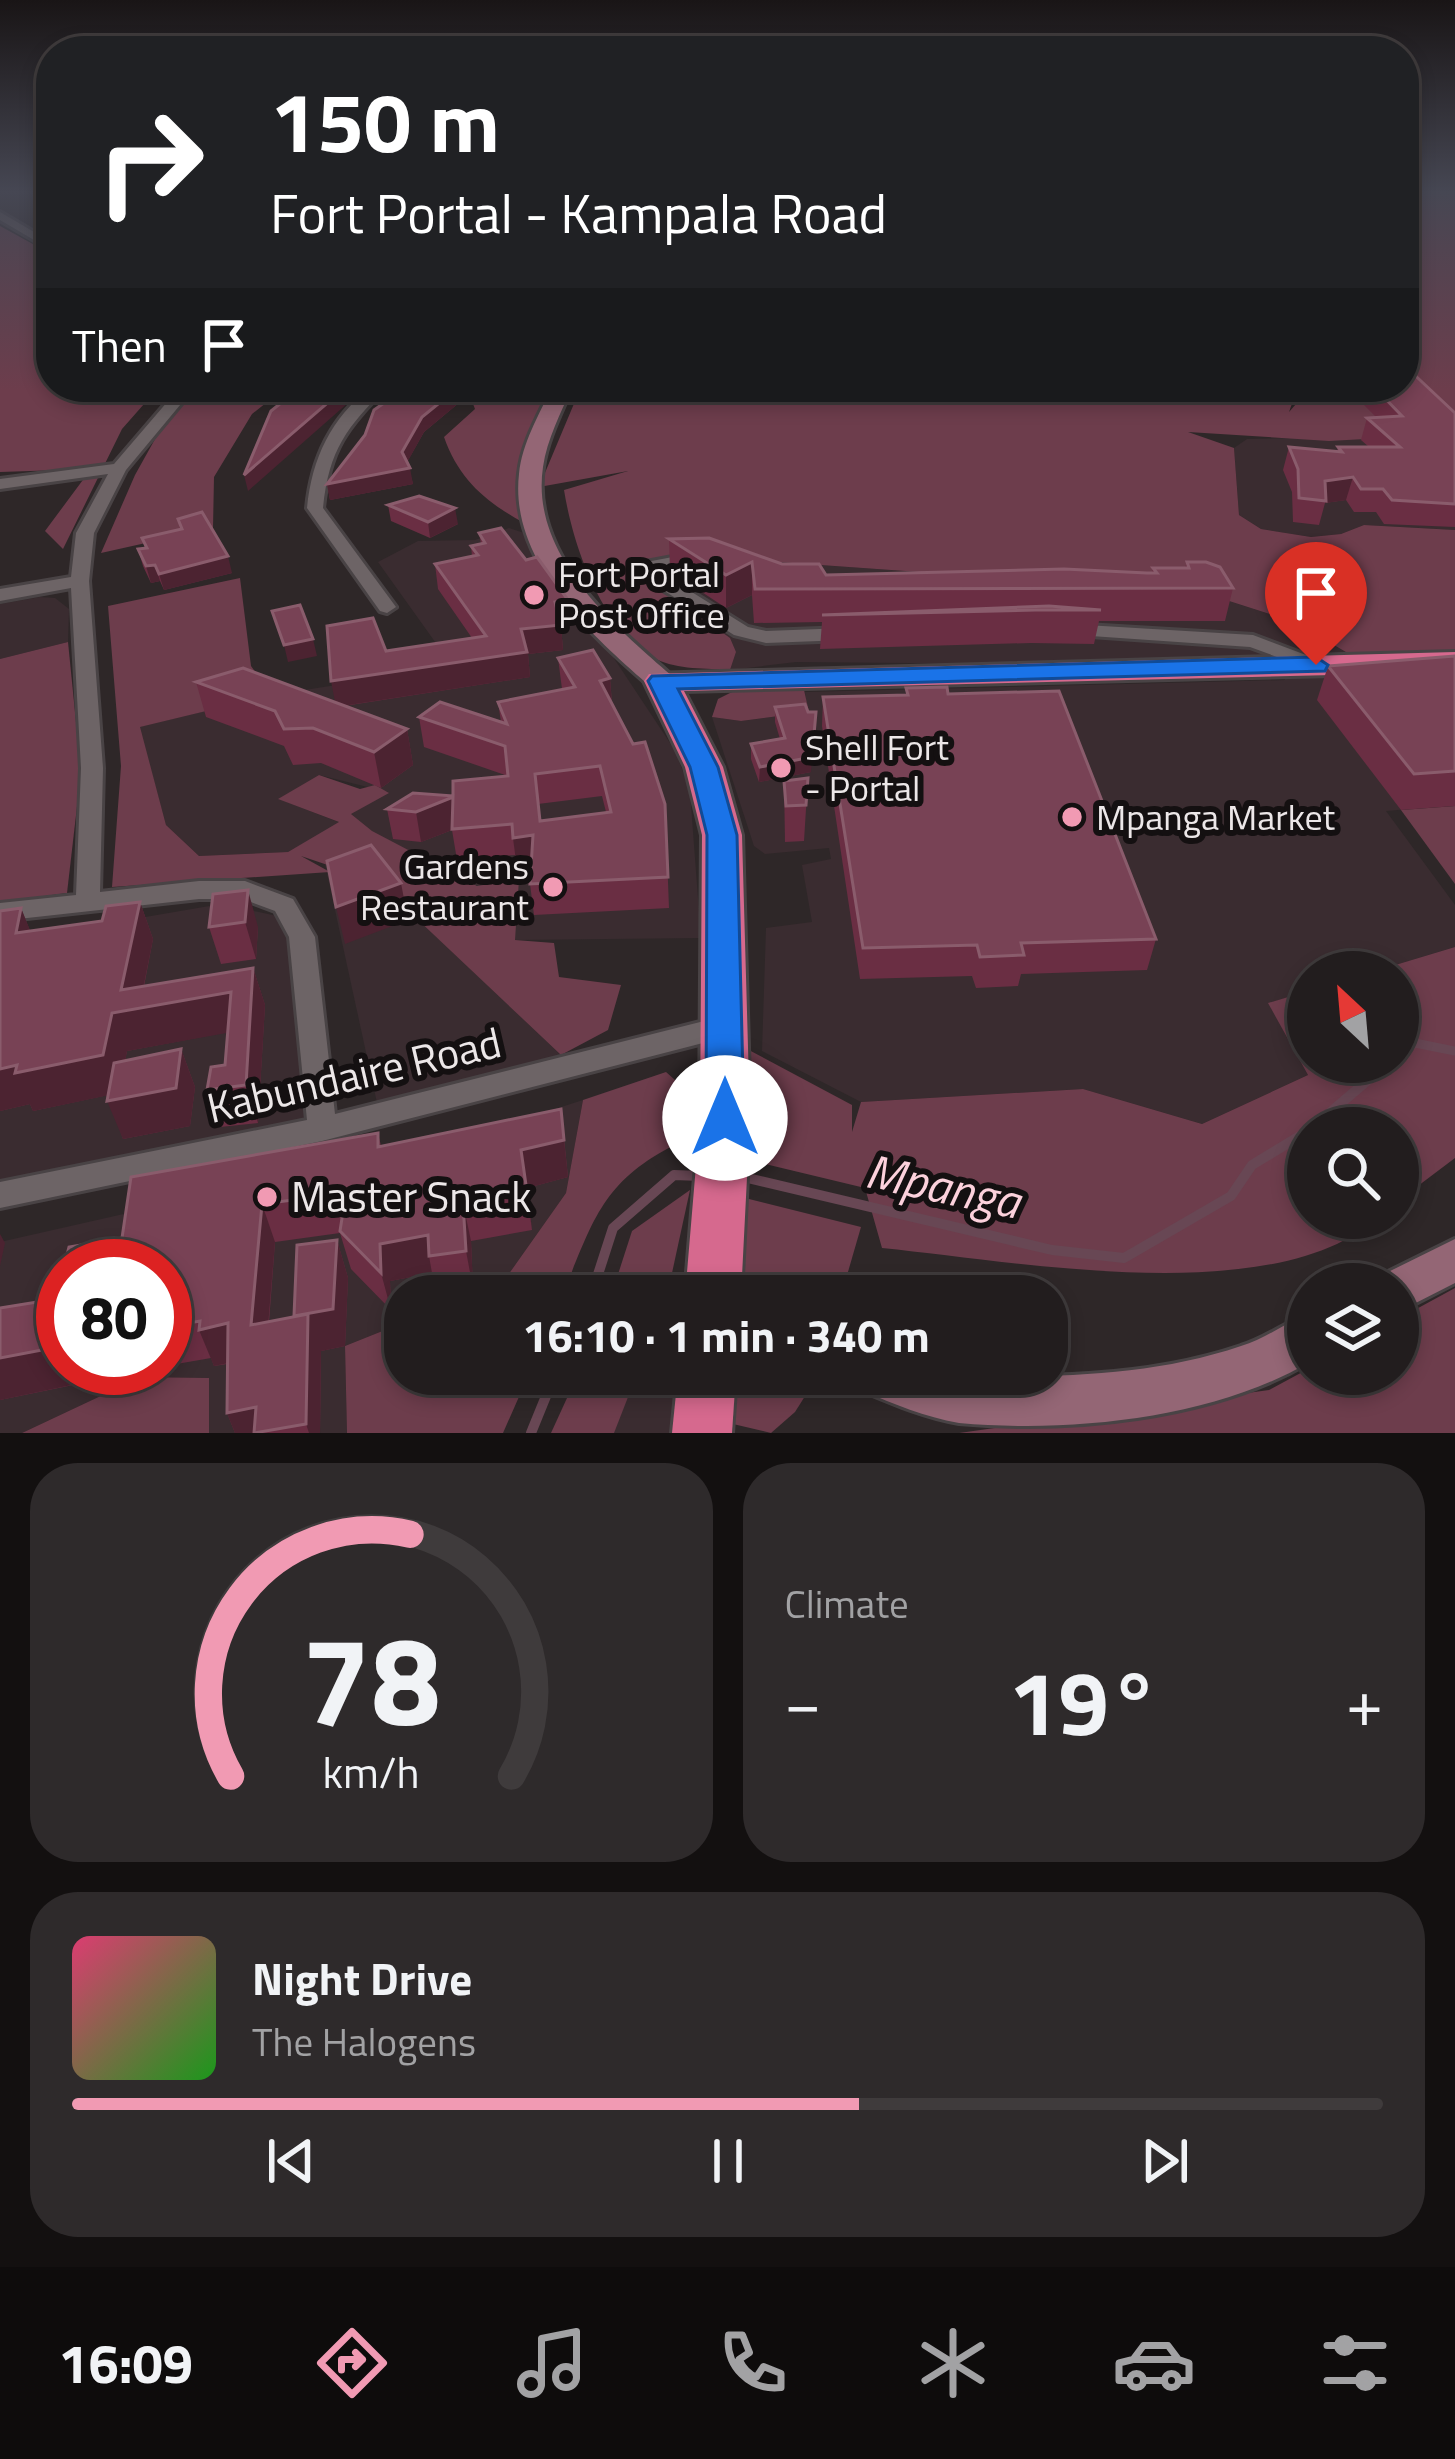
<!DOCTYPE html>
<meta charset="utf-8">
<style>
:root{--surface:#221d1e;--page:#2e2a2b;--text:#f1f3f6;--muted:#a2a2a4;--line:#3f3b3c;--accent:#f19ab3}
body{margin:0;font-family:"Titillium Web",sans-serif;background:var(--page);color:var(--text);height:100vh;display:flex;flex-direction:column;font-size:45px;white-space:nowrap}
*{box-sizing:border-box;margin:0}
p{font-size:39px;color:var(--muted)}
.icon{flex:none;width:66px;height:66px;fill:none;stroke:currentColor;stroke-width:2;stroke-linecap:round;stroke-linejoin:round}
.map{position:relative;height:1433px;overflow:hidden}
.panel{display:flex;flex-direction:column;gap:30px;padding:30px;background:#131010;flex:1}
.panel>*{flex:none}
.guide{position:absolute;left:36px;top:36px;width:1383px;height:366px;border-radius:48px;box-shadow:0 6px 18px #0003,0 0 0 3px var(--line);background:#202124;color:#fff;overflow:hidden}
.needle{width:78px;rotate:334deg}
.buttons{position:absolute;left:1287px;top:951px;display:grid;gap:24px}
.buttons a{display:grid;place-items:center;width:132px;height:132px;border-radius:50%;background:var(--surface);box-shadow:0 6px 18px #0003,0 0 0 3px var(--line);font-size:60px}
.speed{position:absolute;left:36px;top:1239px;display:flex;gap:24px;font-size:60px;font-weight:700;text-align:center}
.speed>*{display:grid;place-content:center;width:156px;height:156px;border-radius:50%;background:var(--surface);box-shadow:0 6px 18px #0003,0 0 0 3px var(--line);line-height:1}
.speed .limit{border:18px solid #d22;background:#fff;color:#111}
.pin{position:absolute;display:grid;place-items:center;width:102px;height:102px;color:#fff;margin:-123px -51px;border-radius:50% 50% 50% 0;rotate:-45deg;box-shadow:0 0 12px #0007}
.pin .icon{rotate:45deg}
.me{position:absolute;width:132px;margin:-66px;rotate:0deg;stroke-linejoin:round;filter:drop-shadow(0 0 9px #0008)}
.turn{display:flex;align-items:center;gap:42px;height:252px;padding:0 36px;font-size:54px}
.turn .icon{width:156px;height:156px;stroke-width:2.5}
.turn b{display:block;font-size:84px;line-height:102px}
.then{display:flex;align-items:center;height:114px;padding:0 36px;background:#0003;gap:24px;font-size:45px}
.big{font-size:90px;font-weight:700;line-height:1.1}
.panel .tile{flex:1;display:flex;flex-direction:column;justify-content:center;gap:18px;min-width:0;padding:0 42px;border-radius:48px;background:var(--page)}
.panel .dial{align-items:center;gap:0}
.dial svg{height:312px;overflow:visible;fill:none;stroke:var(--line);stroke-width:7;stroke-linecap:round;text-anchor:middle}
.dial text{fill:var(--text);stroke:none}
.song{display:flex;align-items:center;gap:36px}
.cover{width:144px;height:144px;border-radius:18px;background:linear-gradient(135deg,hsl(340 70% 55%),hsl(120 70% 35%))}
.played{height:12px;border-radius:6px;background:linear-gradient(90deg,var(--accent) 60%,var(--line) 60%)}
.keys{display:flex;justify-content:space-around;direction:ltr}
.heat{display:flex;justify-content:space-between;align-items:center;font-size:66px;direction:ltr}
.panel .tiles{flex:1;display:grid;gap:30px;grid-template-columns:1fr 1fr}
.tile:last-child{grid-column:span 2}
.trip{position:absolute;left:384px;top:1275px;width:684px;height:120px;border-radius:48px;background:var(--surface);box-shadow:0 6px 18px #0003,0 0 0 3px var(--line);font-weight:700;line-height:120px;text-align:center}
.menu{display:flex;height:192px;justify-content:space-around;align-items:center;background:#0e0c0c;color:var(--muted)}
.menu .icon{width:84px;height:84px}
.menu .on{color:var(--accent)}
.menu b{font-size:54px;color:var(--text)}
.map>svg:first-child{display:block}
.built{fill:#3a2c30;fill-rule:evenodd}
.green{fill:#6d3d4c}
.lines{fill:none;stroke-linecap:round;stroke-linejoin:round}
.stream-far1{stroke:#684754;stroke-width:9}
.stream{stroke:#684754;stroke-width:10}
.minor-casing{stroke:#494345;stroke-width:6}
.secondary-casing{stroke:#494345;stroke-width:6}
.trunk-casing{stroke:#494345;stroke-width:6}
.minor{fill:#6d6466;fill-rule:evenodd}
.secondary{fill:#946675;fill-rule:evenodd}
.trunk{fill:#d6698e;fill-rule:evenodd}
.wall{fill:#6a2e43;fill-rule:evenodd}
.shaded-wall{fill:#4c2331}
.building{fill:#784255;stroke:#8a5c6c;stroke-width:3;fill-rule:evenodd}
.route{fill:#1a73e8;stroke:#114b97;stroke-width:3}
.poi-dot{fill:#f19ab3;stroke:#141011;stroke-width:4.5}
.labels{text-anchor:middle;stroke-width:12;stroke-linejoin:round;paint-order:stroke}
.poi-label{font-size:36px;fill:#ece7e8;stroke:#141011;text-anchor:start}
.near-street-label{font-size:42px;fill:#ece7e8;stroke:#141011}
.near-poi-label{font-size:42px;fill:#ece7e8;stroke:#141011;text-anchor:start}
.near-water-label{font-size:48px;font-style:italic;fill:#fcd1dc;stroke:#141011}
</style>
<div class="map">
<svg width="1455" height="1433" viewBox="0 0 1455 1433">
<rect width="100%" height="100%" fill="#2e2728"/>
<!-- built -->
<g class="built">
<path d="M1455,434V530L1364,525L1341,534L1311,537L1261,529L1239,515L1234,448L1247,439Z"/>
<path d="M509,528L533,536L676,752L690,792L701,938L515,940L478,886L372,832L351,814L388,792L319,775L279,799L341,823L288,852L199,856L166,825L139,727L272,695L453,667L378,562L418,541L475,540Z"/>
<path d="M727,550L778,562L1201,592L1295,622L1356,658L1149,665L796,662L730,670L736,652L711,625L632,568Z"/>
<path d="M40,597L55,598L69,609L68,642L0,659V604Z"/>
<path d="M1281,673H1455V805L1386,811L1455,905V947L1372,972H1308V991L1269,1003L1308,1075L1202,1124L1083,1089L861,1102L762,1051L766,928L812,922L802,865L831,859L829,848L765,854L754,846L712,717L741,721L808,712L805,692L1285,680Z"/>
<path d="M325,864L378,881L561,1055L379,1112Z"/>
<path d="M221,904L282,917L292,936L307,1119L297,1136L0,1195V942Z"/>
<path d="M583,1100L566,1193L501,1285L472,1296H405V1322L345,1346L347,1433H209L208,1378L141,1377L22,1433H0V1242L481,1133ZM63,1266H165V1368H63Z"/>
<path d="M632,1374H707L698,1433H611Z"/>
</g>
<!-- green -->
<g class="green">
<path d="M1404,191H1455V434L1329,441L1188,432L1234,448L1239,515L1261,529L1311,537L1341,534L1364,525L1455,530V654L1356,658L1295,622L1201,592L778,562L727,550L633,568L730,638L736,652L730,670C706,668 678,670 656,659C602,631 573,546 564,490L628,471L539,487L581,387H1298L1289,412L1311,387H1404Z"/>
<path d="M0,226L51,254V387H159L122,429L63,549L45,531L91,469L0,472Z"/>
<path d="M184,387H286L252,414L214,477L213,528L101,553L135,475Z"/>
<path d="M490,387H566L532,482L535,529C492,506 461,485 444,437L475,409L470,396Z"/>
<path d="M240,578L251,666L272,695L140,727L166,825L199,856L288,852L339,822L278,799L319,775L360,789L375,785L389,793L351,814L372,831L477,886L519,879L515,940L554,943L559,977L621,985L608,1030L561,1055L378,882L301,856L330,872L112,887L121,766L108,606Z"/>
<path d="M68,642L81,772L67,893L0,902V659Z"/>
<path d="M802,681L809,712L741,721L712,717L718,699L738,689Z"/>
<path d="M1455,806V884L1401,810Z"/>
<path d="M1455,947V1158L1398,1201V1128H1308V1218H1374C1362,1226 1350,1238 1337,1244C1218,1299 1010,1261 882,1248L865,1188L740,1158L747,1049L852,1105V1132L861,1102L1083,1089L1202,1124L1308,1075L1268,1003L1308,991V1062H1398V972H1372Z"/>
<path d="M666,1072L692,1095L683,1141C602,1179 594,1219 562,1296H472L501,1285L566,1193L583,1100Z"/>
<path d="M690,1190L667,1296H611L632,1231Z"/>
<path d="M737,1196L861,1227L841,1296H783L741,1272Z"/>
<path d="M1455,1288V1433H959L1269,1390L1308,1369V1374H1398V1319Z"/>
<path d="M405,1322V1374H529L503,1433H347L345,1346Z"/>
<path d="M578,1374H637L614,1433H551Z"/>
<path d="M734,1374H819L795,1412L771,1433L733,1424Z"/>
<path d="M141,1377L209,1378V1433H22Z"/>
</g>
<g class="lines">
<!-- stream-far1 -->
<path class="stream-far1" d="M1401,1053L1415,1043L1455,1051"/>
<!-- stream -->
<g class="stream">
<path d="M1398,1055L1405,1050"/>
<path d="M1312,1128L1389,1062"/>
<path d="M739,1176L1052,1250L1124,1258L1231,1196L1252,1165L1308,1131"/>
<path d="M591,1296L613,1228L674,1175L700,1176"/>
<path d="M531,1433L555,1374"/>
</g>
<defs>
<g id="minor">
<path d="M0,212L51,242V250L0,220Z"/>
<path d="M180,387H195L126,470L94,533L89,581L103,768L100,892L199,881H245L293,899L315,937L335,1114L724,1016L734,1019L738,1027L734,1035L322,1141L0,1208V1182L307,1120L289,937L275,911L243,899H199L0,921V903L76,895L81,768L71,588L0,601V589L71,577L76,533L108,474L0,489V479L114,464Z"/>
<path d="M371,387H387C347,427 329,449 323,508L396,607L387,613L380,611L307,508C312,458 331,418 371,387Z"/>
<path d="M699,552L708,557L705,561L658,571L748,627L766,631L846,628L856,634L846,640L766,643L734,635L644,578L638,567L641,563Z"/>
<path d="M1069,624L1253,635L1322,661L1325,665L1315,671L1250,647L1062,634L1059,630Z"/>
</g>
<g id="secondary">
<path d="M552,387H572C561,413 547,439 543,467C530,554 612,624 671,675L675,681L671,687H651C591,635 509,561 519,474C522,443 539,415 552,387Z"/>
<path d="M1455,1239V1283L1398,1312V1284H1377L1382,1275Z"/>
<path d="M1308,1314V1363C1211,1419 1070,1433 959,1423C925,1417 894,1404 863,1391L856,1374C984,1374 1117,1388 1241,1346C1265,1339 1285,1323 1308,1314Z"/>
</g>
<g id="trunk">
<path d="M1455,652V672L684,691L723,767L742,835L750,1118L741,1296H685L700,1118L702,835L685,767L644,681L649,674Z"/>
<path d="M678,1374H736L732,1433H672Z"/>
</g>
</defs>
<!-- minor casing -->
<use href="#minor" class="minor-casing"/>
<!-- secondary casing -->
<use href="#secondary" class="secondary-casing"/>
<!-- trunk casing -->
<use href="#trunk" class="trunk-casing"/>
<!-- minor -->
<use href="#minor" class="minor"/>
<!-- secondary -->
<use href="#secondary" class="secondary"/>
<!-- trunk -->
<use href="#trunk" class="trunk"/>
</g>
<!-- wall -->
<g class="wall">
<path d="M387,387H478L424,432L407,462L413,484L330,500L327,484L398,394L388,393Z"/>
<path d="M1206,387H1242L1236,400L1212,396Z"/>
<path d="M1365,387H1404L1455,413V527L1384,524L1376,512H1354L1346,500L1325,503L1319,525L1293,522L1292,492L1283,470L1289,447L1337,451L1338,447H1369L1361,440L1367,418L1376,417L1364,405L1368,391Z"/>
<path d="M388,505L458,524L430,538L391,521Z"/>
<path d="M178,519L232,573L164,590L160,581L151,583L143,566L138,549L145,548L142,538L180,529Z"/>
<path d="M479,533L526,560L568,600L570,624L561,626L563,650L528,654L530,677L344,706L407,729L413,765L381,788L321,763L293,765L284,746L206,717L196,682L335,702L386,651L472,638L438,589L435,564L472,556L471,546L481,544Z"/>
<path d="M669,539L826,575L1152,573L1153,568H1185L1187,562L1233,588L1225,621H1099L1094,644L1031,643L820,649L822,622L754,623L752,595L726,608L670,571Z"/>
<path d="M1455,656V806L1401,810L1317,700L1328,666Z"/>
<path d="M558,658L610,678L612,703L665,804L669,908L534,915L530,884L531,867L517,869L515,855L457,860L452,830L421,842L393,839L387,809L453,796L508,776L424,747L419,717L501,722L498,702L562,689ZM602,796L606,812L540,821L538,804Z"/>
<path d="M906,688L948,694L1156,939L1147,970L1021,974L1018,986L976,988L972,976L860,979L822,726L823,697L906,695Z"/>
<path d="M775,707L811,772L759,782L751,759V744L780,739L775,722Z"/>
<path d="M808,778L804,841L785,842L784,781Z"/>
<path d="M213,894L258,927L256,959L221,964L209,927Z"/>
<path d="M140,902L153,939L144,986L253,968L265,1005L258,1123L220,1127L207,1090L225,1065L228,1032L127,1051L125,1061L181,1049L195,1087L190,1126L123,1139L108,1095L33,1111L30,1104L0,1111V911L21,908L30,931L102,921Z"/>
<path d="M561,1109L568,1177L527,1188L532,1230L471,1241L473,1288L437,1294L432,1273L390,1281L391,1310L351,1269L340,1233L275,1242L269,1322L294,1317L337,1240L348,1278L345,1346L321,1351L320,1433H235L227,1413V1364L214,1366L211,1358L165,1366V1266L122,1238L378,1133L381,1146Z"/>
<path d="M0,1308L63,1368H156L0,1400Z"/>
</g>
<!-- shaded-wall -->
<g class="shaded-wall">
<path d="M346,387H366L248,491L244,475Z"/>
<path d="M459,387H478L424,432L404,468L402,452L422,417Z"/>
<path d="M410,468L413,484L330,500L327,484Z"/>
<path d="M1353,477L1346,500L1325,503V481Z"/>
<path d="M455,508L458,524L430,538L428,522Z"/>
<path d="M228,556L232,573L164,590L159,574Z"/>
<path d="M752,562V595L726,608V575Z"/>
<path d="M155,565L160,581L151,583L146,566Z"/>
<path d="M568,600L570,624L561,626L563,650L528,654L530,677L336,707L331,681L521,629L555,602Z"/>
<path d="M313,639L317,656L288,662L284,645Z"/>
<path d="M610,678L612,707L600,681Z"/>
<path d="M816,712L811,772L759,782L760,767Z"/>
<path d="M407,729L413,765L381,788L374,752Z"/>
<path d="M453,797L457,828L421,842L416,812Z"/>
<path d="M533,835L537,866L517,869L513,838Z"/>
<path d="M401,883L408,920L345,944L336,907Z"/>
<path d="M248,890L258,927L256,959L245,922Z"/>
<path d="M140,902L153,939L139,1009L231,992L243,1030L127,1051L119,1093L33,1111L30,1104L0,1111V1069L112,1013L121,990Z"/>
<path d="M21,908L36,945L16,933Z"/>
<path d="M253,968L265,1005L258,1123L246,1085Z"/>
<path d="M181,1049L195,1087L190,1126L123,1139L107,1101Z"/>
<path d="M564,1140L568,1177L527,1188L532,1230L521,1150Z"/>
<path d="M463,1203L471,1241L473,1288L466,1251Z"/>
<path d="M262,1204L275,1242L265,1362L251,1325Z"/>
<path d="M0,1234L5,1243L0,1266Z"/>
<path d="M428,1235L429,1256L432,1273L390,1281L391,1310L381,1273L380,1244Z"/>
<path d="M337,1240L348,1278L345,1346L321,1351L320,1433H309L306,1424L294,1316Z"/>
<path d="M228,1323L243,1360L214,1366L199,1330Z"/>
<path d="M63,1346V1368H121L124,1374L0,1400V1358Z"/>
<path d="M256,1407L255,1433H235L227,1413Z"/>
</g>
<!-- building -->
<g class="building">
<path d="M1404,365L1455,413V504L1392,500L1383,489H1361L1353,477L1325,481L1326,501L1299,498L1298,469L1289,447L1342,452L1338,447H1400L1367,418L1402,416L1374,387H1404Z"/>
<path d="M301,387H346L244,475L271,411Z"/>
<path d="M407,387H459L422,417L402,452L410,468L327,484L365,435L374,410Z"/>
<path d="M419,496L455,508L428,522L388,505Z"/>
<path d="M202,512L228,556L159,574L155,565L146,566L138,549L147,548L142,538L182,529L178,519Z"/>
<path d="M501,528L526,560L537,557L568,600L555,602L561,625L521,629L527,652L331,681L327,626L373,618L386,651L486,636L435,564L478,555L471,546L485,543L479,533Z"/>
<path d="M709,538L782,564H819L826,575L1064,569L1147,573H1157L1153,568H1189L1187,562H1206L1220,567L1233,588L755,589L752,562L726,575L669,539Z"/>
<path d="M300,605L313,639L284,645L272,611Z"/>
<path d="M1049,606L1101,610H1036L822,615Z"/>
<path d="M593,650L610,678L600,681L633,744L645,742L665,804L668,877L530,884L533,835L513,838L512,824L452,829L453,797L416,812L387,809L413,793L453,796V781L508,776L505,746L419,717L440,702L507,724L498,702L575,687L558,658ZM600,766L611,812L540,821L535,774Z"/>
<path d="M1455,656V771L1414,774L1328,666Z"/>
<path d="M243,668L407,729L374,752L313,728L284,729L275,711L196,682Z"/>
<path d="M947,687L948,694L1059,691L1156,939L1021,943L1024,955L980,957L977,945L863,948L823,697L908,695L906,688Z"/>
<path d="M805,704L808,712H816L812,757L760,767L751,744L785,738L775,707Z"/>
<path d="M808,778L806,805L786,806L784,781Z"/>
<path d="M371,845L401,883L336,907L327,861Z"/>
<path d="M248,890L245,922L209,927L213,894Z"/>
<path d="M140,902L121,990L253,968L246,1085L207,1090L211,1067L225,1065L231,992L112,1013L103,1055L15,1073L17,1065L0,1069V911L21,908L16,933L102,921L106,906Z"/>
<path d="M181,1049L176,1088L107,1101L114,1063Z"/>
<path d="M561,1109L564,1140L521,1150L527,1192L463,1203L466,1251L429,1256L428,1235L380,1244L381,1273L340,1231L346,1193L262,1204L251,1325L308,1314L306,1424L254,1433L256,1407L227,1413L228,1323L199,1330L200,1321L165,1327V1266H64L69,1247L122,1238L131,1177L378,1133V1147Z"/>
<path d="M337,1240L333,1309L294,1316L297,1245Z"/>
<path d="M63,1271V1346L0,1358V1308L56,1299Z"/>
</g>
<!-- sky -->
<linearGradient id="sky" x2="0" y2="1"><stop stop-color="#191516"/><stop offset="0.49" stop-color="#464753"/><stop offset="1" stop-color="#464753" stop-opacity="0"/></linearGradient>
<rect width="1455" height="391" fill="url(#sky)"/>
<!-- route -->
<path class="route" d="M1316,657L1328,665L1325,671L678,689L718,767L737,835L744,1118L738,1129L725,1134L712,1129L706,1118L707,835L690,767L648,681L652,676Z"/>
<!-- markers -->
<g class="poi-dot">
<circle cx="534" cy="595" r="12"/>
<circle cx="781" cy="768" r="12"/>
<circle cx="1072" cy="817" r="12"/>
<circle cx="553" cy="887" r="12"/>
<circle cx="267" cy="1197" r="12"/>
</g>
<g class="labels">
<!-- poi labels -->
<g class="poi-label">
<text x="558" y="587">Fort Portal<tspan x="558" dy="41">Post Office</tspan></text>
<text x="805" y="760">Shell Fort<tspan x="805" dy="41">- Portal</tspan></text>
<text x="1096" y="830">Mpanga Market</text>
<text x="529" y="879" text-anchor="end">Gardens<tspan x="529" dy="41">Restaurant</tspan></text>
</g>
<!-- near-street labels -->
<g class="near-street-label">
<text transform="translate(354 1075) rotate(-13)" y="15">Kabundaire Road</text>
</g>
<!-- near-poi labels -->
<g class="near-poi-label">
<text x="291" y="1212">Master Snack</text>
</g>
<!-- near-water labels -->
<g class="near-water-label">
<text transform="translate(943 1186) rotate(12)" y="17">Mpanga</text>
</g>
</g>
</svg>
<div class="buttons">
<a><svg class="needle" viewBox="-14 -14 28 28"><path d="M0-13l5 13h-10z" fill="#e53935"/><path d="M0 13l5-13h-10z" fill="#a2a2a4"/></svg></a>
<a><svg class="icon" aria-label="search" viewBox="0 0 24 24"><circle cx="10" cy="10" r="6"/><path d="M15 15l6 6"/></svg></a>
<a><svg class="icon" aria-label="layers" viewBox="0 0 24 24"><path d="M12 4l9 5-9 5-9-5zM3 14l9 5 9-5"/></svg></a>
</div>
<div class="speed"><div class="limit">80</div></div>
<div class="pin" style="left:1316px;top:665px;background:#d93025"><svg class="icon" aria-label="arrive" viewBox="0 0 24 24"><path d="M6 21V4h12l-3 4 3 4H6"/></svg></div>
<svg class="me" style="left:725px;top:1118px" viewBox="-20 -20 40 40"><circle r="19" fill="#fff"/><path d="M0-13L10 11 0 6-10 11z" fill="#1a73e8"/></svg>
<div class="trip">16:10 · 1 min · 340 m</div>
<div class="guide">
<div class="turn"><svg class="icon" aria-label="right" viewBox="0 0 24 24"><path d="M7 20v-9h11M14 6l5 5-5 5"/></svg><div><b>150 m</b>Fort Portal - Kampala Road</div></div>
<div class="then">Then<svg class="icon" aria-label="arrive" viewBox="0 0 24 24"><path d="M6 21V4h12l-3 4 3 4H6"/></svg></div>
</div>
</div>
<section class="panel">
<div class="tiles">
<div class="tile dial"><svg viewBox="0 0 100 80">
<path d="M14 69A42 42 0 1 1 86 69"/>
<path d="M14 69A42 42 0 0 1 60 7" stroke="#f19ab3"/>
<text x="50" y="56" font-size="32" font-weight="700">78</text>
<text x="50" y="72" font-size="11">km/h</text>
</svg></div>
<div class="tile"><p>Climate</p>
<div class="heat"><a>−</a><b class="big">19°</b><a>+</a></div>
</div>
<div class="tile">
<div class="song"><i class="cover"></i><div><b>Night Drive</b><p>The Halogens</p></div></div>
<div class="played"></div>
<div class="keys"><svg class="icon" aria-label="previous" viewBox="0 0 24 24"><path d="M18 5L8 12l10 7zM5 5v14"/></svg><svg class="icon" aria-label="pause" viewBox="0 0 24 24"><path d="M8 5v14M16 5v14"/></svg><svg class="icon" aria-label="next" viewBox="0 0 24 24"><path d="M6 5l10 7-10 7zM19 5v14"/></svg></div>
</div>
</div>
</section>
<nav class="menu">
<b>16:09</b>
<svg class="icon on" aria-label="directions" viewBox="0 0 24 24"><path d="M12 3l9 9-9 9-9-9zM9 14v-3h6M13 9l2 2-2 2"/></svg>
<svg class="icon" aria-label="music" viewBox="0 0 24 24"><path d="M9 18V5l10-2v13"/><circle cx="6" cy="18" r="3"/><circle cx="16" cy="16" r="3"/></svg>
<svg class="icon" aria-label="phone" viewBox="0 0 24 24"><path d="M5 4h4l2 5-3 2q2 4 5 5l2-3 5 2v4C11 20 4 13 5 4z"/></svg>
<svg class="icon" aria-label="climate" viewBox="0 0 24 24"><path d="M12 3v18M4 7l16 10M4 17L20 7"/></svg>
<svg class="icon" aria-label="car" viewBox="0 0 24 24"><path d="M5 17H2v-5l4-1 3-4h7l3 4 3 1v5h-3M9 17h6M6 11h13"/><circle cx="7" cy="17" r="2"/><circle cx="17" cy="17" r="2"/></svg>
<svg class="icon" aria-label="filters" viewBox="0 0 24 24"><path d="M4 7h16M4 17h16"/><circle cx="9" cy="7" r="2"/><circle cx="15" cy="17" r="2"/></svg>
</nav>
